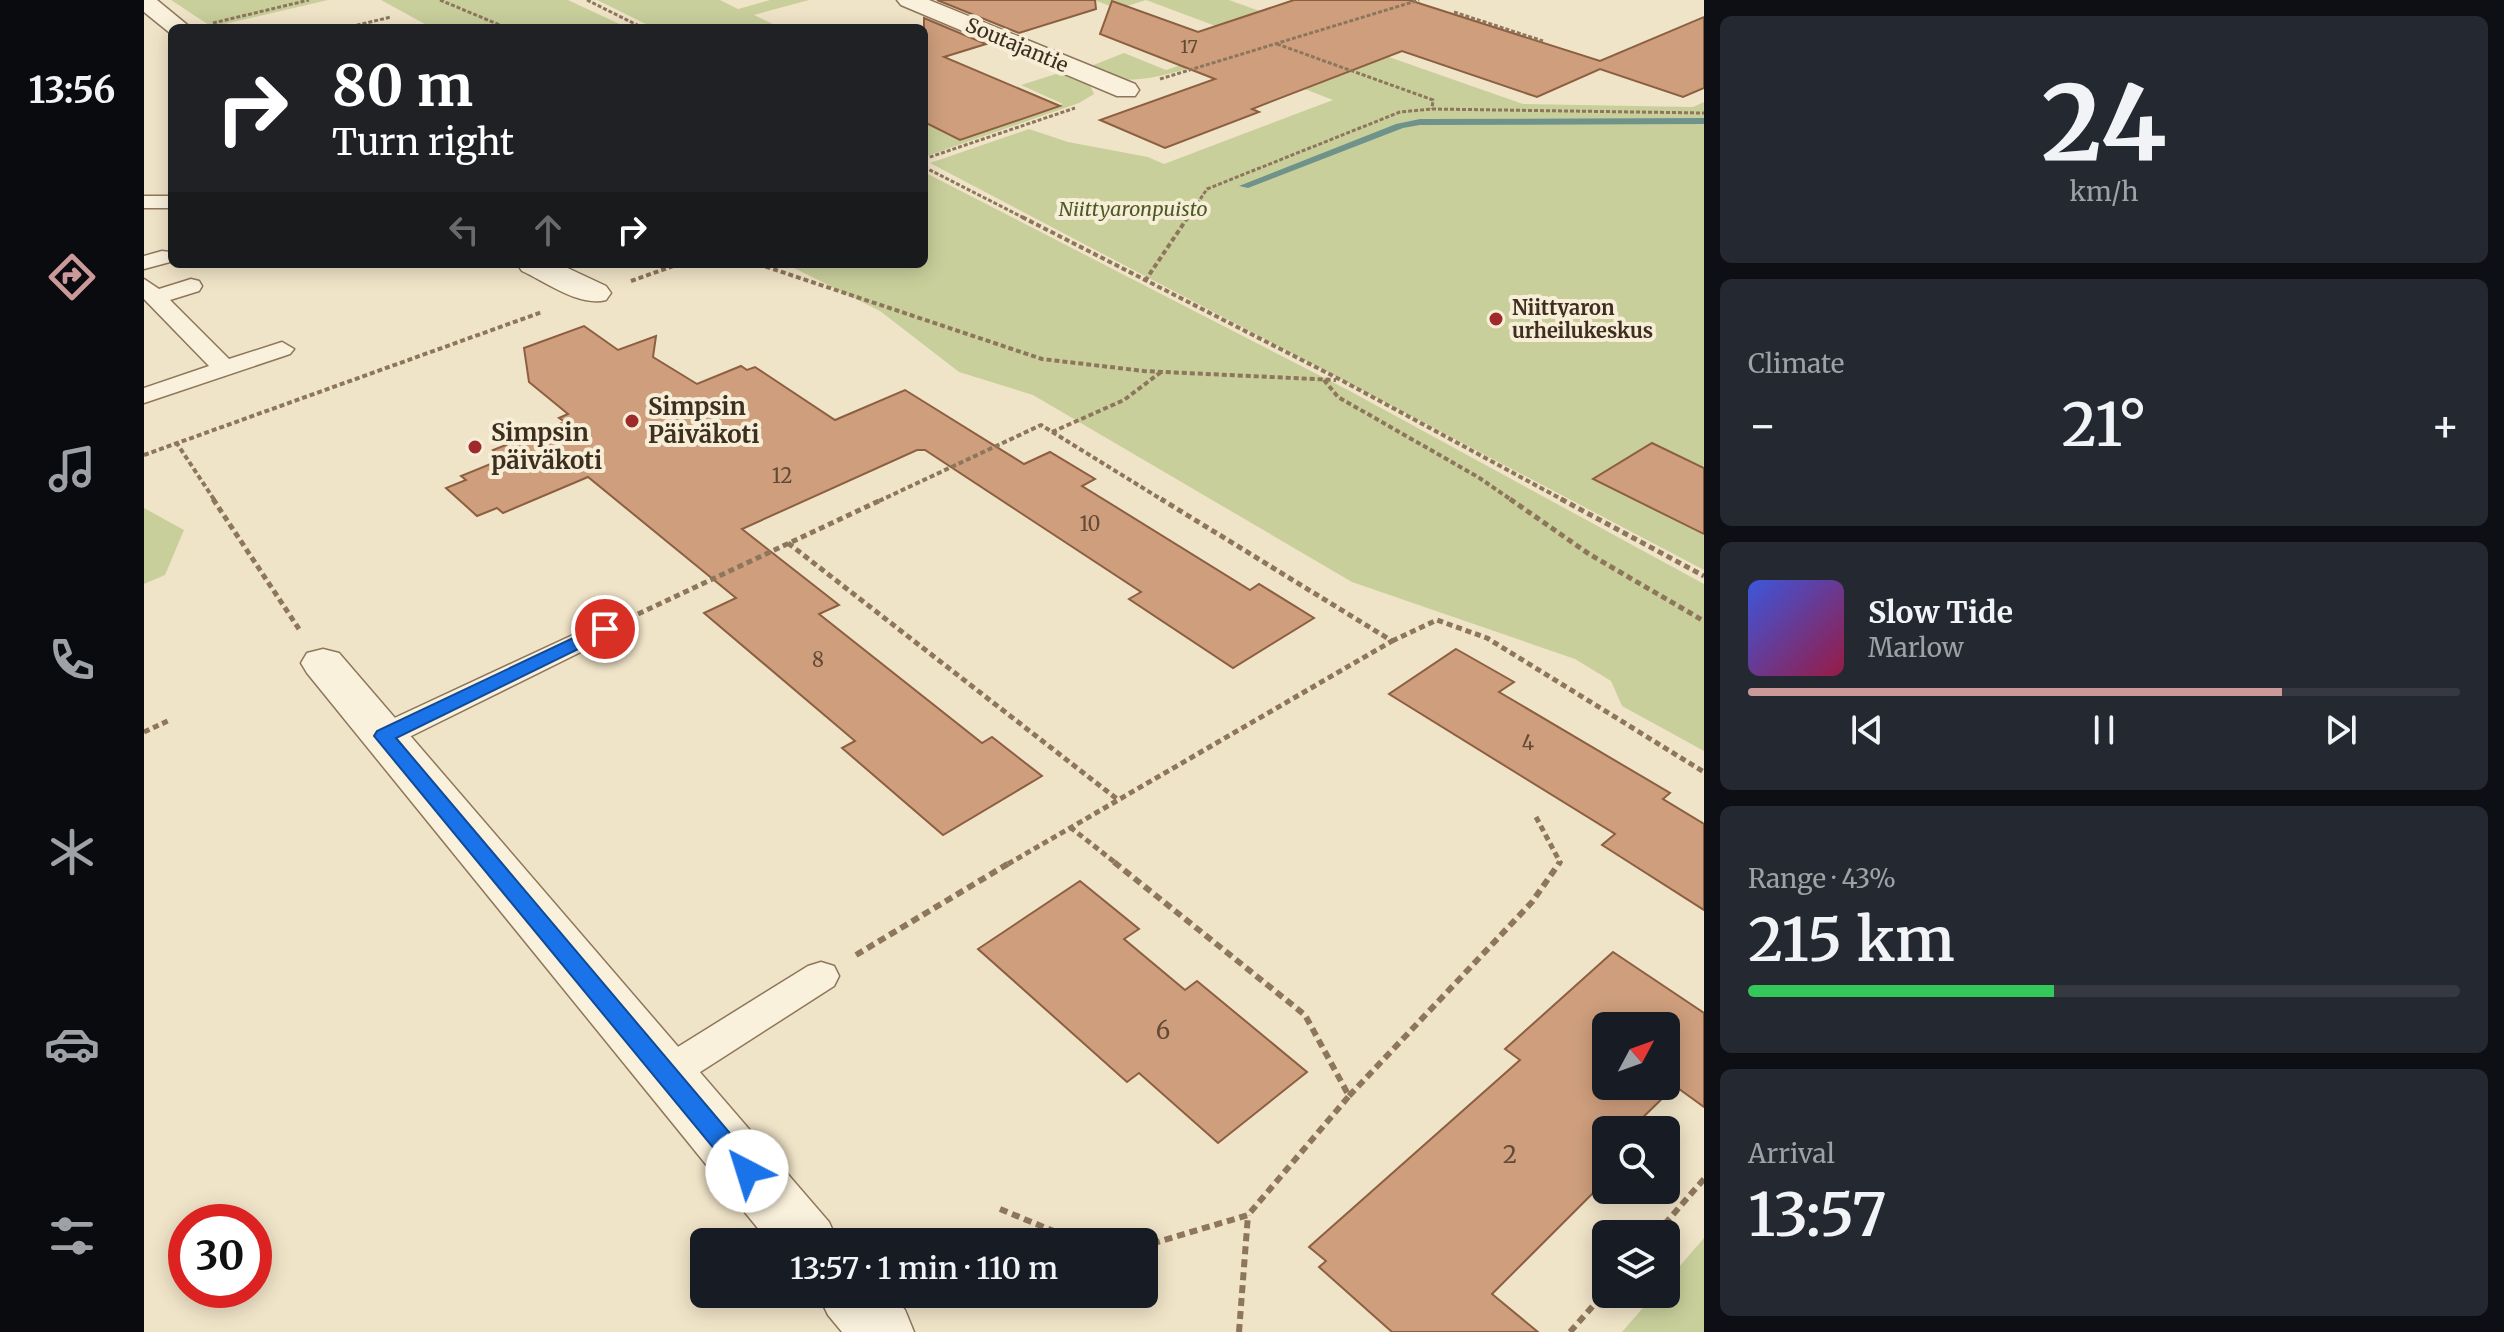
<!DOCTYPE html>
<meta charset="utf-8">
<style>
:root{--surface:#171b24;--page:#242831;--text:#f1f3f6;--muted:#9ea1a6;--line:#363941;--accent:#cc999b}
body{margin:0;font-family:Merriweather,serif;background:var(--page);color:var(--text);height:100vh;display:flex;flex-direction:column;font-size:30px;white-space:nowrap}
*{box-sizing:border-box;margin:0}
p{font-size:26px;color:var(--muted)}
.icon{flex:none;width:44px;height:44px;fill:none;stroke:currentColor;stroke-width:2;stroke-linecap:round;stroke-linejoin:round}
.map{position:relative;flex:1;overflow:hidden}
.panel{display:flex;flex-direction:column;gap:16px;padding:16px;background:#0d0f14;width:800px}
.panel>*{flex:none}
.top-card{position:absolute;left:24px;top:24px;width:760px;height:244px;border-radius:12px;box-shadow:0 4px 20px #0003;background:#202124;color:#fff;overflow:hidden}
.needle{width:52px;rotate:49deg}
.buttons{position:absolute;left:1448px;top:1012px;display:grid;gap:16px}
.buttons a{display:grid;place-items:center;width:88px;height:88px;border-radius:12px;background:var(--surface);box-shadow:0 4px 20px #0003;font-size:40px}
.speed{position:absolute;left:24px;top:1204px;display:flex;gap:16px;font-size:40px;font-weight:700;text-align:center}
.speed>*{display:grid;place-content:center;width:104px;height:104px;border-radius:50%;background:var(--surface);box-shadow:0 4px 20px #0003;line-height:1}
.speed .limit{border:12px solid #d22;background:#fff;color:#111}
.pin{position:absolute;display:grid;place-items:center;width:68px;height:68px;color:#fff;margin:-34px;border:4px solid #fff;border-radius:50%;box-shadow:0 2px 8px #0007}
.me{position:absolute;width:88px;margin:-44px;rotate:320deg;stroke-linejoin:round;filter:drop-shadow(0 0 6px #0008)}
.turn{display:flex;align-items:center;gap:28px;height:168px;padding:0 32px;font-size:36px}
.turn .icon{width:104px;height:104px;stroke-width:2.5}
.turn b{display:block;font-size:56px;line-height:68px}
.lanes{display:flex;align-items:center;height:76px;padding:0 32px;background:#0003;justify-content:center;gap:40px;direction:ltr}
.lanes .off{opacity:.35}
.big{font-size:60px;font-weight:600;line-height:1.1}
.panel .tile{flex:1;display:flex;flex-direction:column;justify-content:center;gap:12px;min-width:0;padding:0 28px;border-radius:12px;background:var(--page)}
.panel .dial{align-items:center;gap:0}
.dial b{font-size:104px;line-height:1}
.song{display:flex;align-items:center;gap:24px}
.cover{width:96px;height:96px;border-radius:12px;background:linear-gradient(135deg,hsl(230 70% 55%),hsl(340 70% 35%))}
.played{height:8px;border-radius:4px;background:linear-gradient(90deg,var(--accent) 75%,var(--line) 75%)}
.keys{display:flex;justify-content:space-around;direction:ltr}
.heat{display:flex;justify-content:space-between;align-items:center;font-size:44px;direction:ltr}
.charge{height:12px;border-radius:6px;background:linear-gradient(90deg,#34c759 43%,var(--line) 0)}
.trip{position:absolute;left:546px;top:1228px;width:468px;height:80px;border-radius:12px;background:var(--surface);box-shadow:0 4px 20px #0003;font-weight:600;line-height:80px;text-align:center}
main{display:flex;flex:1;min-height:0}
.tabs{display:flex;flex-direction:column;width:144px;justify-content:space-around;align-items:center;background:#090b0e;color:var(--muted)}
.tabs .icon{width:56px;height:56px}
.tabs .current{color:var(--accent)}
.tabs b{font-size:36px;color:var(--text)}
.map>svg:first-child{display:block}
.green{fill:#c9cf9b}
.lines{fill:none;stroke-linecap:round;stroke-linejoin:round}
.stream{fill:#6f938a;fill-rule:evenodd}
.building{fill:#cf9f7d;stroke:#8d5f41;stroke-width:2;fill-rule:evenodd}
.service-casing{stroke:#8d765c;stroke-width:3}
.minor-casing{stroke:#8d765c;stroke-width:3}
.path-far3{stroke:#8d765c;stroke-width:3;stroke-dasharray:4 2;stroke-linecap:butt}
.path-far2{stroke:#8d765c;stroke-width:4;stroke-dasharray:5 3;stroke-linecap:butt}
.path-far1{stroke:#8d765c;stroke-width:5;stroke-dasharray:6 4;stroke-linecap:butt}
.path{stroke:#8d765c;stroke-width:6;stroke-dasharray:8 5;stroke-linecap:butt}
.service{fill:#faf1dc;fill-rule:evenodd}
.minor{fill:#faf1dc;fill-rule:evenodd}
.route{fill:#1a73e8;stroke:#114b97;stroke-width:2}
.poi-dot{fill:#9e2a2b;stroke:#f7eed8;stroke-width:3}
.labels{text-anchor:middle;stroke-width:8;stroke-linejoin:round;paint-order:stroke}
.far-number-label{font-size:18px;fill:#624a37}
.far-street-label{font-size:20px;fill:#3d2e20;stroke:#f7eed8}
.far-park-label{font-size:20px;font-style:italic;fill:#4d5a26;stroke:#f7eed8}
.far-poi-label{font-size:20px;font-weight:bold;fill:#3d2e20;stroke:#f7eed8;text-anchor:start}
.number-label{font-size:20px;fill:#624a37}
.poi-label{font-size:24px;font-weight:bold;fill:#3d2e20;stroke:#f7eed8;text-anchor:start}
.near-number-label{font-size:24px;fill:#624a37}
</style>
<main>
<nav class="tabs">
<b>13:56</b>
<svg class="icon current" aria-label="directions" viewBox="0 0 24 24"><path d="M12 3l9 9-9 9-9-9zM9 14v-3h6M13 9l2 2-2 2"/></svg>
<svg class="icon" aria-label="music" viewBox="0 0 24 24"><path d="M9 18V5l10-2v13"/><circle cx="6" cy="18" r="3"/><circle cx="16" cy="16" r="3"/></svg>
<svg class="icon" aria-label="phone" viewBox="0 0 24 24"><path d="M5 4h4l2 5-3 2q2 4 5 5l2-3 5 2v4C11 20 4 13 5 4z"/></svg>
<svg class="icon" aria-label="climate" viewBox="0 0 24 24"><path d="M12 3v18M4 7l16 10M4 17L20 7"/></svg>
<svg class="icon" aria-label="car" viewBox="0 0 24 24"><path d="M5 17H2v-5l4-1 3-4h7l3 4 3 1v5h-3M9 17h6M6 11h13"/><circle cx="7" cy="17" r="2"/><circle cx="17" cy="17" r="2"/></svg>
<svg class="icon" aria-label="filters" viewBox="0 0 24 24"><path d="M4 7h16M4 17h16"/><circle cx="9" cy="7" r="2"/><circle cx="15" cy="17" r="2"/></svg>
</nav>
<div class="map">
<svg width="1560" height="1332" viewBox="0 0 1560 1332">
<rect width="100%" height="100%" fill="#f0e4c8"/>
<!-- green -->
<g class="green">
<path d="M27,0H184L68,27Z"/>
<path d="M237,0H424L484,28H288Z"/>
<path d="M453,0H576L594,9L626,0H665L610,15L637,28H510Z"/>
<path d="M950,0H1085L1154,25C1109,44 1020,86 971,79C962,77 952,72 942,68L980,53L1022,70L1109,40L1002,0L974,9Z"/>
<path d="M1185,36L1379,104L1549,107L1560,102V570L786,163L885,129L924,142L1004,157L1020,164L1189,100L1089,61Z"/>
<path d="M915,73L945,83L950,94L935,103L780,157V122L817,140L919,104L877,85Z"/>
<path d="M780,172L1204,390L1560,584V751L1478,706L1467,681L1431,659L1208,582L889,395L815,372L736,311L642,264H780Z"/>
<path d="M0,508L40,530L21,575L0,584Z"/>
<path d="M1560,1238V1332H1478L1511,1294H1522V1282Z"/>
</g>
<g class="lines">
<!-- stream -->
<path class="stream" d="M1560,118V124L1276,125L1259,128L1104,188L1095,186L1252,124L1276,119Z"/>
</g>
<!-- building -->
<g class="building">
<path d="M793,0H951L952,9L875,33Z"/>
<path d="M1150,0H1265L1456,61L1560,17V88L1539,97L1456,69L1393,97L1258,51L1108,109L1115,112L1021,148L956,120L1071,79L956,34L968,1L1054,32Z"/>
<path d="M780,18L842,44L800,57L916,106L816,140L780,122Z"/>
<path d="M440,326L474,350L512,336L509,357L553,384L597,366L603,370L611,367L691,420L761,390L880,464L906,452L951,479L938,486L1106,590L1115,584L1170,618L1089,668L985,599L997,592L781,450H773L598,529L695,605L675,614L838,743L848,737L898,776L799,835L698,748L711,741L560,613L592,598L444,477L359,513L353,508L333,516L302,488L322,480L317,476L359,459L349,450L421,422L415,418L424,414L385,382L380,348Z"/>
<path d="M1508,443L1560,468V534L1449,479Z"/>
<path d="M1312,649L1370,682L1355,692L1526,793L1519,799L1560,824V910L1458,845L1471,834L1245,694Z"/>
<path d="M936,881L995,929L980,939L1041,990L1053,981L1163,1072L1074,1143L995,1073L983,1082L834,949Z"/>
<path d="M1469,952L1560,1013V1107L1531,1086L1486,1130H1462V1180L1348,1294L1394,1332H1248L1175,1267L1182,1261L1165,1247L1376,1060L1361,1049ZM1462,1026H1522V1086H1462Z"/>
</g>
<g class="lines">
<defs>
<g id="service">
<rect x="0" y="196" width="28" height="12"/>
<path d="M18,251L26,252V262L0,269V256Z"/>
<path d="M0,279L15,289L47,279L55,281L58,286L55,291L26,300L85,359L138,342L150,349L146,354L0,403V388L65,366L0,299Z"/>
<path d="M461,620L471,623L476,629L471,635L251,744L240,747L229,744L224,736L229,728Z"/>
<path d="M677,962L690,966L695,976L690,986L536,1085L522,1090L508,1085L503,1074L508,1063L664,966Z"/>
</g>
<g id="minor">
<path d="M0,0H13L47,28H28L26,33L0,12Z"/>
<path d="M753,0H785L991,84L995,90L991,96H973L757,5Z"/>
<path d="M373,264H415L462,286L467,293L462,300C435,307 402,282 378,271Z"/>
<path d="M179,649L195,653L685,1222L694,1242H625L163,673L157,663L163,653Z"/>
<path d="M674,1294H747L761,1310L770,1332H698L684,1315Z"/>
</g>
</defs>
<!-- service casing -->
<use href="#service" class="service-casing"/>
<!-- minor casing -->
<use href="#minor" class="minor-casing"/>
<!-- path-far3 -->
<g class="path-far3">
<path d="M296,0L363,28"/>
<path d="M443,0L499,28"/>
<path d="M1310,12L1399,41"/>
<path d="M69,23L165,0"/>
<path d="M201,28L247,17"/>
<path d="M1133,44L1289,100L1288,109"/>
<path d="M1016,79L1275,0"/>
<path d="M780,159L931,108"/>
<path d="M780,167L882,219"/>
<path d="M1043,219L1063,189L1256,112L1288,109L1560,113"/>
</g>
<!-- path-far2 -->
<g class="path-far2">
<path d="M878,217L1197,380L1421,501"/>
<path d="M614,264L898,359L1000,371L1192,380"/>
<path d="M487,281L535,264"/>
<path d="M1001,281L1044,217"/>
<path d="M1180,380L1194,397L1334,477L1369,501"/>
<path d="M908,432L980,400L1017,372"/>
<path d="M32,442L71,501"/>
<path d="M0,455L398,312"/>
<path d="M735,501L897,425L1020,501"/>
</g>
<!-- path-far1 -->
<g class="path-far1">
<path d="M69,499L155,629"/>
<path d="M1366,499L1445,554L1560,621"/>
<path d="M1417,499L1560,576"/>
<path d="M644,543L973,799"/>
<path d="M494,614L739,499"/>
<path d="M1248,641L1293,620L1343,638L1560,772"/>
<path d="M0,732L26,720"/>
<path d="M1392,817L1417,864"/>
<path d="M926,827L973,864"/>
<path d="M864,864L1248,641L1017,499"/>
</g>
<!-- path -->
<g class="path">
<path d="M970,862L1161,1015L1205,1096L1104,1215L1000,1246"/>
<path d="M712,955L867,862"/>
<path d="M1205,1096L1388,902L1416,862"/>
<path d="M856,1209L936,1242"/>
<path d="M1512,1234L1560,1179"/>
<path d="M1095,1332L1104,1215"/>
<path d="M1426,1332L1462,1291"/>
</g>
<!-- service -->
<use href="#service" class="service"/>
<!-- minor -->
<use href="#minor" class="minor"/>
</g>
<!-- route -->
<path class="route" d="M461,623L470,629L467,633L252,738L612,1164L616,1171L612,1179L603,1182L595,1179L230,736L233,731Z"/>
<!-- markers -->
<g class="poi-dot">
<circle cx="1352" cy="319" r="8"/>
<circle cx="488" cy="421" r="8"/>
<circle cx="331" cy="447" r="8"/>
</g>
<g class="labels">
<!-- far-number labels -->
<g class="far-number-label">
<text x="1045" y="53">17</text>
</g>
<!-- far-street labels -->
<g class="far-street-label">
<text transform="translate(873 45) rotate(23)" y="7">Soutajantie</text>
</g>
<!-- far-park labels -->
<g class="far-park-label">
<text x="989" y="216">Niittyaronpuisto</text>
</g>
<!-- far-poi labels -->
<g class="far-poi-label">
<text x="1368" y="315">Niittyaron<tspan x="1368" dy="23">urheilukeskus</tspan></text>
</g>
<!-- number labels -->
<g class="number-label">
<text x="638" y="483">12</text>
<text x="946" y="531">10</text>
<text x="674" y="667">8</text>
<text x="1384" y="750">4</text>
</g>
<!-- poi labels -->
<g class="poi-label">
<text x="504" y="415">Simpsin<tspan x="504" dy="28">Päiväkoti</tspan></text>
<text x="347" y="441">Simpsin<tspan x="347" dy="28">päiväkoti</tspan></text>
</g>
<!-- near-number labels -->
<g class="near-number-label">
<text x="1019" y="1039">6</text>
<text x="1366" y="1163">2</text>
</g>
</g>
</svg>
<div class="buttons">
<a><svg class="needle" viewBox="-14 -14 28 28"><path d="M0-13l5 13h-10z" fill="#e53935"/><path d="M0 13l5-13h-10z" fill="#9ea1a6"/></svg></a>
<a><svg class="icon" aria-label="search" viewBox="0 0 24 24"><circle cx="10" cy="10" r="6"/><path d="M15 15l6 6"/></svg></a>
<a><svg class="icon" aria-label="layers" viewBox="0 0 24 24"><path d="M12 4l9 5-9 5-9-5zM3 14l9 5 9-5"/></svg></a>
</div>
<div class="speed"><div class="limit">30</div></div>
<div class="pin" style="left:461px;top:629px;background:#d93025"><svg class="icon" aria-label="arrive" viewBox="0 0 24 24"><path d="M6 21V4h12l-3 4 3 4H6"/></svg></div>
<svg class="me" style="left:603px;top:1171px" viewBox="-20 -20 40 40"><circle r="19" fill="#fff"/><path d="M0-13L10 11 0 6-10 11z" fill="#1a73e8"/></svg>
<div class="trip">13:57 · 1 min · 110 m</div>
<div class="top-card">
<div class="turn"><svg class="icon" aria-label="right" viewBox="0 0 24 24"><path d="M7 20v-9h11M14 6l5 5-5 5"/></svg><div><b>80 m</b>Turn right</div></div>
<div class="lanes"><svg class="icon off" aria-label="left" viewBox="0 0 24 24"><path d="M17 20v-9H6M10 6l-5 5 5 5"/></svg><svg class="icon off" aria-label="ahead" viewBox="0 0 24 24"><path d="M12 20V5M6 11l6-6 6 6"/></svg><svg class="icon" aria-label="right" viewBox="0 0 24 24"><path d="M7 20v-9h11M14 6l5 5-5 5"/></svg></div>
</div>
</div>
<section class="panel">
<div class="tile dial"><b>24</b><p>km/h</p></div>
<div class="tile"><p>Climate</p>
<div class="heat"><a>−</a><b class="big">21°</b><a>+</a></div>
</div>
<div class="tile">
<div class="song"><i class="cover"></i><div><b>Slow Tide</b><p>Marlow</p></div></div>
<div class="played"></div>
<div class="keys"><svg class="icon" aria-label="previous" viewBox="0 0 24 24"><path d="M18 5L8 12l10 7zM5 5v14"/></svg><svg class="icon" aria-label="pause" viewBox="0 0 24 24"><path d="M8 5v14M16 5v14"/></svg><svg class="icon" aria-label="next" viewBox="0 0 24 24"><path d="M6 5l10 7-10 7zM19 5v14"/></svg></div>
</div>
<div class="tile"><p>Range · 43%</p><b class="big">215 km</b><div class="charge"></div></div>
<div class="tile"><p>Arrival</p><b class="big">13:57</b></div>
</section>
</main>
